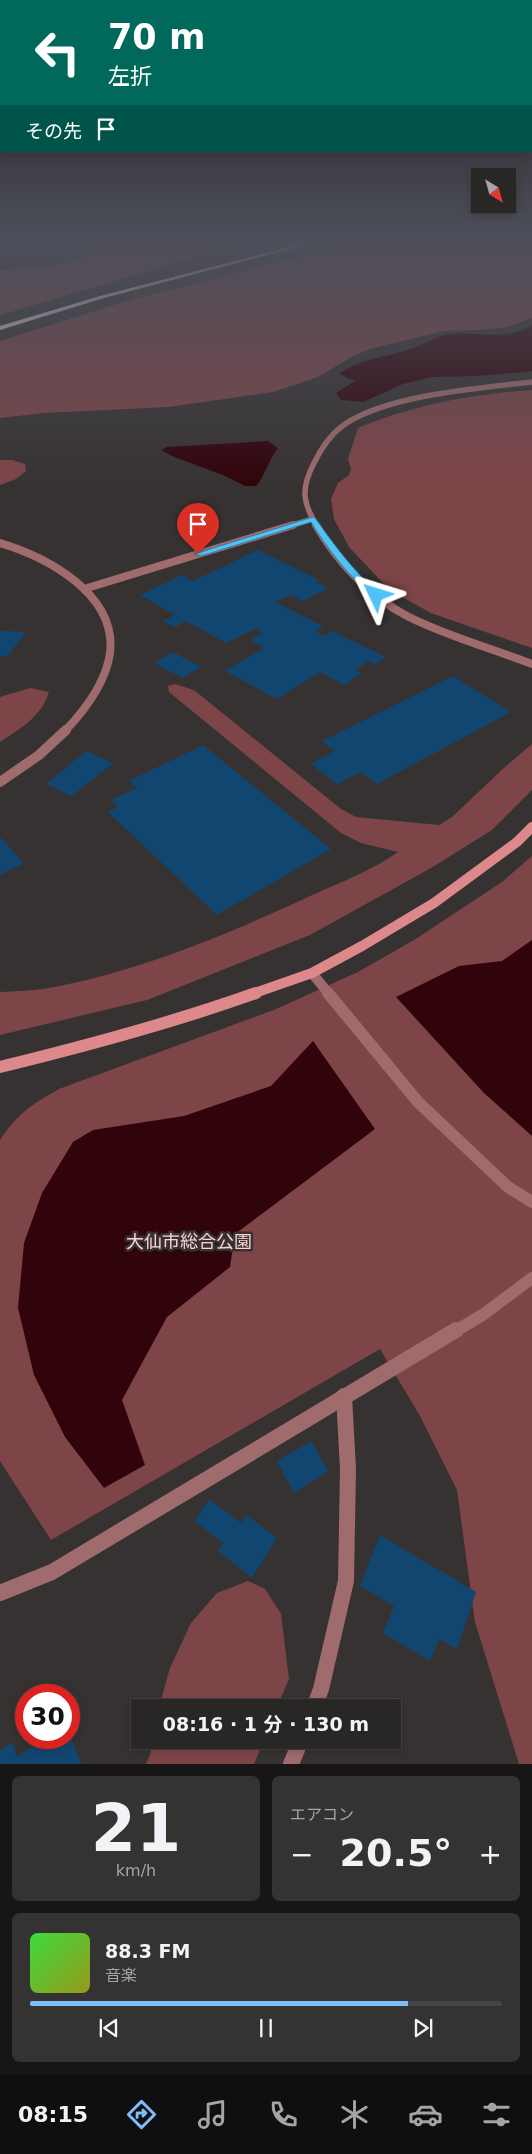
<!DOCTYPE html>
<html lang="ja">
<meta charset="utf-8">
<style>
:root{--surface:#292626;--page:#353232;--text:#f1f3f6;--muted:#a5a5a7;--line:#454343;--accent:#7ebdf9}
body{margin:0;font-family:"DejaVu Sans","Noto Sans JP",sans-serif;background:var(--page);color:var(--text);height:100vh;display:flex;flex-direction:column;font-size:19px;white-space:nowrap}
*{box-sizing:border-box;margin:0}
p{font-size:16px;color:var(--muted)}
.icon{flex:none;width:28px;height:28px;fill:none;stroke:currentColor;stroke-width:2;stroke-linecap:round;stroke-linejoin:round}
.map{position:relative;height:1764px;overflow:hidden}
.sheet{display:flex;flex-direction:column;gap:12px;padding:12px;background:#171515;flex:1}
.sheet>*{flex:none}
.guide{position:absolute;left:0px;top:0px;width:532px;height:152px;box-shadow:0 2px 8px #0003,0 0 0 1px var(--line);background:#00695c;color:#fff;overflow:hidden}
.needle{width:32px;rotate:143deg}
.buttons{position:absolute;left:471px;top:168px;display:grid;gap:10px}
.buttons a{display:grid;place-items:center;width:45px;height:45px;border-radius:0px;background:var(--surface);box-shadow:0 2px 8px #0003,0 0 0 1px var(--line);font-size:25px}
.speed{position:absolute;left:15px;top:1684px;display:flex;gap:10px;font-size:25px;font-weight:700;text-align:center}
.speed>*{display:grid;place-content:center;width:65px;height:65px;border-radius:50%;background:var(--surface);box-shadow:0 2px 8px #0003,0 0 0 1px var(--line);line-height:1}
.speed .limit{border:8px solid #d22;background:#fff;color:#111}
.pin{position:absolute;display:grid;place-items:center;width:42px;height:42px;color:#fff;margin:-51px -21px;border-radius:50% 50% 50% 0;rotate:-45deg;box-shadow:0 0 5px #0007}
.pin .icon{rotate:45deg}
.me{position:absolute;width:55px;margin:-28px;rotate:311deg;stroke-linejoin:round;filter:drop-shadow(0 0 4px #0008)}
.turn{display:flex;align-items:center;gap:18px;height:105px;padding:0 25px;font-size:22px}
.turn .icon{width:65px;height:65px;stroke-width:2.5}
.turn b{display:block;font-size:35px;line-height:42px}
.then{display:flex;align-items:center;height:48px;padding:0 25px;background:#0003;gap:10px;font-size:19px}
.big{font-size:38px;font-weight:700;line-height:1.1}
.sheet .card{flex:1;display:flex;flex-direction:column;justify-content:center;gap:8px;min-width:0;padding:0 18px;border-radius:8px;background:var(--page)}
.sheet .dial{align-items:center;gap:0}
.dial b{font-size:65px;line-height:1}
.song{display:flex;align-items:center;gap:15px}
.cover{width:60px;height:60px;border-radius:8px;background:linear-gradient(135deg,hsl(120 70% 55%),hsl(60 70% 35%))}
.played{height:5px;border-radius:2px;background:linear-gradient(90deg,var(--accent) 80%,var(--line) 80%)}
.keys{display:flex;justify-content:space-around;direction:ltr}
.heat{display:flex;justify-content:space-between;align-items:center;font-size:28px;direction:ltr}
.sheet .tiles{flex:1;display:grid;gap:12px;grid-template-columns:1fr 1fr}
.card:last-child{grid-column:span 2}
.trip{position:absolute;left:131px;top:1699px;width:270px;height:50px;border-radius:0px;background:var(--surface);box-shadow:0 2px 8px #0003,0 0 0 1px var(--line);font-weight:700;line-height:50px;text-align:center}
.dock{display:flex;height:80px;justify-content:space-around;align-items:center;background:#100f0f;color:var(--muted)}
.dock .icon{width:35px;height:35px}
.dock .selected{color:var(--accent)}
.dock b{font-size:22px;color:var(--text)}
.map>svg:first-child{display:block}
.green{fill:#7e4548}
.water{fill:#31030a}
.building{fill:#114671}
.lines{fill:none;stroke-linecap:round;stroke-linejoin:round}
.street-far4{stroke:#a06b6c;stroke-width:5.5}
.street-far3{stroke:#a06b6c;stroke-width:8}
.street-far2{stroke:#a06b6c;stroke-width:10}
.street-far1{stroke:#a06b6c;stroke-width:12}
.street{stroke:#a06b6c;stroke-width:16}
.secondary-far1{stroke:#dd898c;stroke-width:10}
.secondary{stroke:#dd898c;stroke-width:12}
.highway{fill:#f3d8d8;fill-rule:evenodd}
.route{fill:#4fc3f7;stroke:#337fa1}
.labels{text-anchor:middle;stroke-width:5;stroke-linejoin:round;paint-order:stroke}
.near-park-label{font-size:18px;fill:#fcd1d2;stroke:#373232}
</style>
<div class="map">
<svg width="532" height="1764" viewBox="0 0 532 1764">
<rect width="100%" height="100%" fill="#373232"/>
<!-- green -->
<g class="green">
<path d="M103,242H256L203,255L0,315V270L42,268L71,262Z"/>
<path d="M356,242H532V318L508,327L478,330L444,331L373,348L353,356L318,377L273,392L168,407L44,413L0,418V341L130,300Z"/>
<path d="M532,390V648L431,613L404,598L381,581L349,547L334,519L331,499L338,483L349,475L351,469L348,459L358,428C413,405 473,394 532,390Z"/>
<path d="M0,460H12L25,464L26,471L16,479L0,485Z"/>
<path d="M175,684L194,690L341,809L356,817L439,825L452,817L505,767L532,744V790L492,830L431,868L310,935L147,1000L0,1035V992C16,991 33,991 49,988C137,972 229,934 310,896C338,883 372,871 398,852L361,843L341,833L169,692L168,686Z"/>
<path d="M30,688L49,692C41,717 21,728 0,742V697Z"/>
<path d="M532,856V1764H519L475,1622L457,1490L420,1416L380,1349L51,1540L0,1461V1140C18,1113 31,1105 59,1089L274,1010L358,972L414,940L502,882Z"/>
<path d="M248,1581L265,1589L281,1614L289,1679L277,1707H159L170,1668L191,1623L217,1593Z"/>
<path d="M153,1740H264L254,1764H146L150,1755Z"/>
</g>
<!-- water -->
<g class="water">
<path d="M532,325V371L478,376L432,377L403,384L363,402L341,400L336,393L355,381L339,374C360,358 389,357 414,348C425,344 438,335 450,334C478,331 506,342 532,325Z"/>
<path d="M268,441L278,448C268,460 266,475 256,486H245L223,475L174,457L161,450L167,447Z"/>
<path d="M532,940V1136L484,1093L396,997L459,966L502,961Z"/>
<path d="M313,1041L375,1129L235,1234L230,1267L167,1317L122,1400L145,1465L104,1488L65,1437L34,1375L18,1308L24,1243L42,1193L73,1142L93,1130L184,1116L271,1086Z"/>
</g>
<!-- building -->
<g class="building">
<path d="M258,550L319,580L316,582L328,588L303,601L291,595L275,602L323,626L315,631L325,636L332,631L386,657L376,664L369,661L355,670L362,673L344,685L320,672L277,699L225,671L264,648L250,640L263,633L255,629L226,643L186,621L175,627L163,621L175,615L140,595L182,575L193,581Z"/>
<path d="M2,630L26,633L6,657L0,656V632Z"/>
<path d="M173,652L201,667L183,678L154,663Z"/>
<path d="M453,676L511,712L377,784L361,772L337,784L311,764L335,751L322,741Z"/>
<path d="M203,745L331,849L217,915L108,812L118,807L111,800L137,788L129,781Z"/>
<path d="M86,751L113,763L72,796L46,784Z"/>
<path d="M0,837L24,863L0,875Z"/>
<path d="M311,1441L328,1471L294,1493L277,1462Z"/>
<path d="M209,1499L241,1523L247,1515L277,1538L252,1578L218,1551L223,1543L195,1521Z"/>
<path d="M380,1535L476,1592L457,1649L439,1639L430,1661L383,1633L394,1606L360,1586Z"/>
<path d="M69,1732L81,1764H0V1751L12,1742L17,1757L44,1738H69Z"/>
</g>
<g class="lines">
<!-- street-far4 -->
<g class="street-far4">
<path d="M289,526L313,519"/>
<path d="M317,526C302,502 301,488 314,463C321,449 329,436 341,427C383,395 480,388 532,382"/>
</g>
<!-- street-far3 -->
<g class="street-far3">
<path d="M316,525C337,561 370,597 407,616C446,636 491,648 532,664"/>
<path d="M0,543C47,557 117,594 110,653C106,683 85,710 65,731"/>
<path d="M84,589L293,525"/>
</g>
<!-- street-far2 -->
<g class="street-far2">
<path d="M0,782L39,755L66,730"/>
<path d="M312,973L329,994"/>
</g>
<!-- street-far1 -->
<g class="street-far1">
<path d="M328,993L418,1102L508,1187L532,1202"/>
<path d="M454,1332L484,1314L532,1278"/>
</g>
<!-- street -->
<g class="street">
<path d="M0,1593L52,1572L456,1330"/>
<path d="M314,1708L321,1689L346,1581L348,1469L344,1396"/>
<path d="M291,1764L301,1740"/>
</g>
<!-- secondary-far1 -->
<path class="secondary-far1" d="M252,994L312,973L362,946L434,903L517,842L532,827"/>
<!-- secondary -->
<path class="secondary" d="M0,1067C86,1046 172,1023 256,993"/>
<!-- highway -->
<path class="highway" d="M308,242H317L104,298L0,330V326L100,296Z"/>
</g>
<!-- sky -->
<linearGradient id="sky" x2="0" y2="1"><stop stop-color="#1e1c1c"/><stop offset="0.49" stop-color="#4d4f5a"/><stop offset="1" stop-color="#4d4f5a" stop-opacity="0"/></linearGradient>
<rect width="532" height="489" fill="url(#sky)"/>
<!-- route -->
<path class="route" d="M313,517L315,518C335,546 353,571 379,593V597H373C348,575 329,551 311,522L201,556L194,554Z"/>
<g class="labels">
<!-- near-park labels -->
<g class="near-park-label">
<text x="189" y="1248">大仙市総合公園</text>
</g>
</g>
</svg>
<div class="buttons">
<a><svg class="needle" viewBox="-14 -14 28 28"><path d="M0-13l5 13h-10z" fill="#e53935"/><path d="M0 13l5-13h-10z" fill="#a5a5a7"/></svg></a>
</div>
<div class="speed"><div class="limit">30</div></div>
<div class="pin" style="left:198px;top:554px;background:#d93025"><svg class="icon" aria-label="arrive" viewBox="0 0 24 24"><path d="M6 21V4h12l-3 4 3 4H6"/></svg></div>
<svg class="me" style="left:376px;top:595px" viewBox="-20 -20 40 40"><path d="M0-17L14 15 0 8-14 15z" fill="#4fc3f7" stroke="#fff" stroke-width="4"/></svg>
<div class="trip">08:16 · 1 分 · 130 m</div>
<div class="guide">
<div class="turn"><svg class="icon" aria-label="left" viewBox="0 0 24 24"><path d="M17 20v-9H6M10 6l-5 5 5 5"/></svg><div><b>70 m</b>左折</div></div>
<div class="then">その先<svg class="icon" aria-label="arrive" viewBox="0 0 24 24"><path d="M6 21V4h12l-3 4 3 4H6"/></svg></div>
</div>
</div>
<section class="sheet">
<div class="tiles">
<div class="card dial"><b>21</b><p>km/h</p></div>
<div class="card"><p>エアコン</p>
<div class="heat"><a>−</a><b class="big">20.5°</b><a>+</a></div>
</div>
<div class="card">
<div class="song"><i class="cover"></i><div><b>88.3 FM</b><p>音楽</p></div></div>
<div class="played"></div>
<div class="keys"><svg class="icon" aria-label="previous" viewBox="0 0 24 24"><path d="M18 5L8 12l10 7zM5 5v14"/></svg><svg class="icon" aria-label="pause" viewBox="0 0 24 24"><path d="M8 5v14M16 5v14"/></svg><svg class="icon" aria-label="next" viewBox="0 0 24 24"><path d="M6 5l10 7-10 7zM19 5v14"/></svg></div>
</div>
</div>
</section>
<nav class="dock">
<b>08:15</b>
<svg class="icon selected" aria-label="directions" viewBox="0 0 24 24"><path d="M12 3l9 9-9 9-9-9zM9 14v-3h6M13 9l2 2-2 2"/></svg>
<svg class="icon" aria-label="music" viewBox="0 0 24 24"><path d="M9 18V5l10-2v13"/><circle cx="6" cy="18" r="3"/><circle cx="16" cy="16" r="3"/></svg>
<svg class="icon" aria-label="phone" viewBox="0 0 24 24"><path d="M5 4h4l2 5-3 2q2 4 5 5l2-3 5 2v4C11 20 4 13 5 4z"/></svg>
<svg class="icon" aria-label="climate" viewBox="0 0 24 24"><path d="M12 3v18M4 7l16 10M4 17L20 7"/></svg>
<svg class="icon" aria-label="car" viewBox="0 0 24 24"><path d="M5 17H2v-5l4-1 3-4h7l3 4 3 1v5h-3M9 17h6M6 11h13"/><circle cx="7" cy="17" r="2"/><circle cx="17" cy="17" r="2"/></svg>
<svg class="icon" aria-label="filters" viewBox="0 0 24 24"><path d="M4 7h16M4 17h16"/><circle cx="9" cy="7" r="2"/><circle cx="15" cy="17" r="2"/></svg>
</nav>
